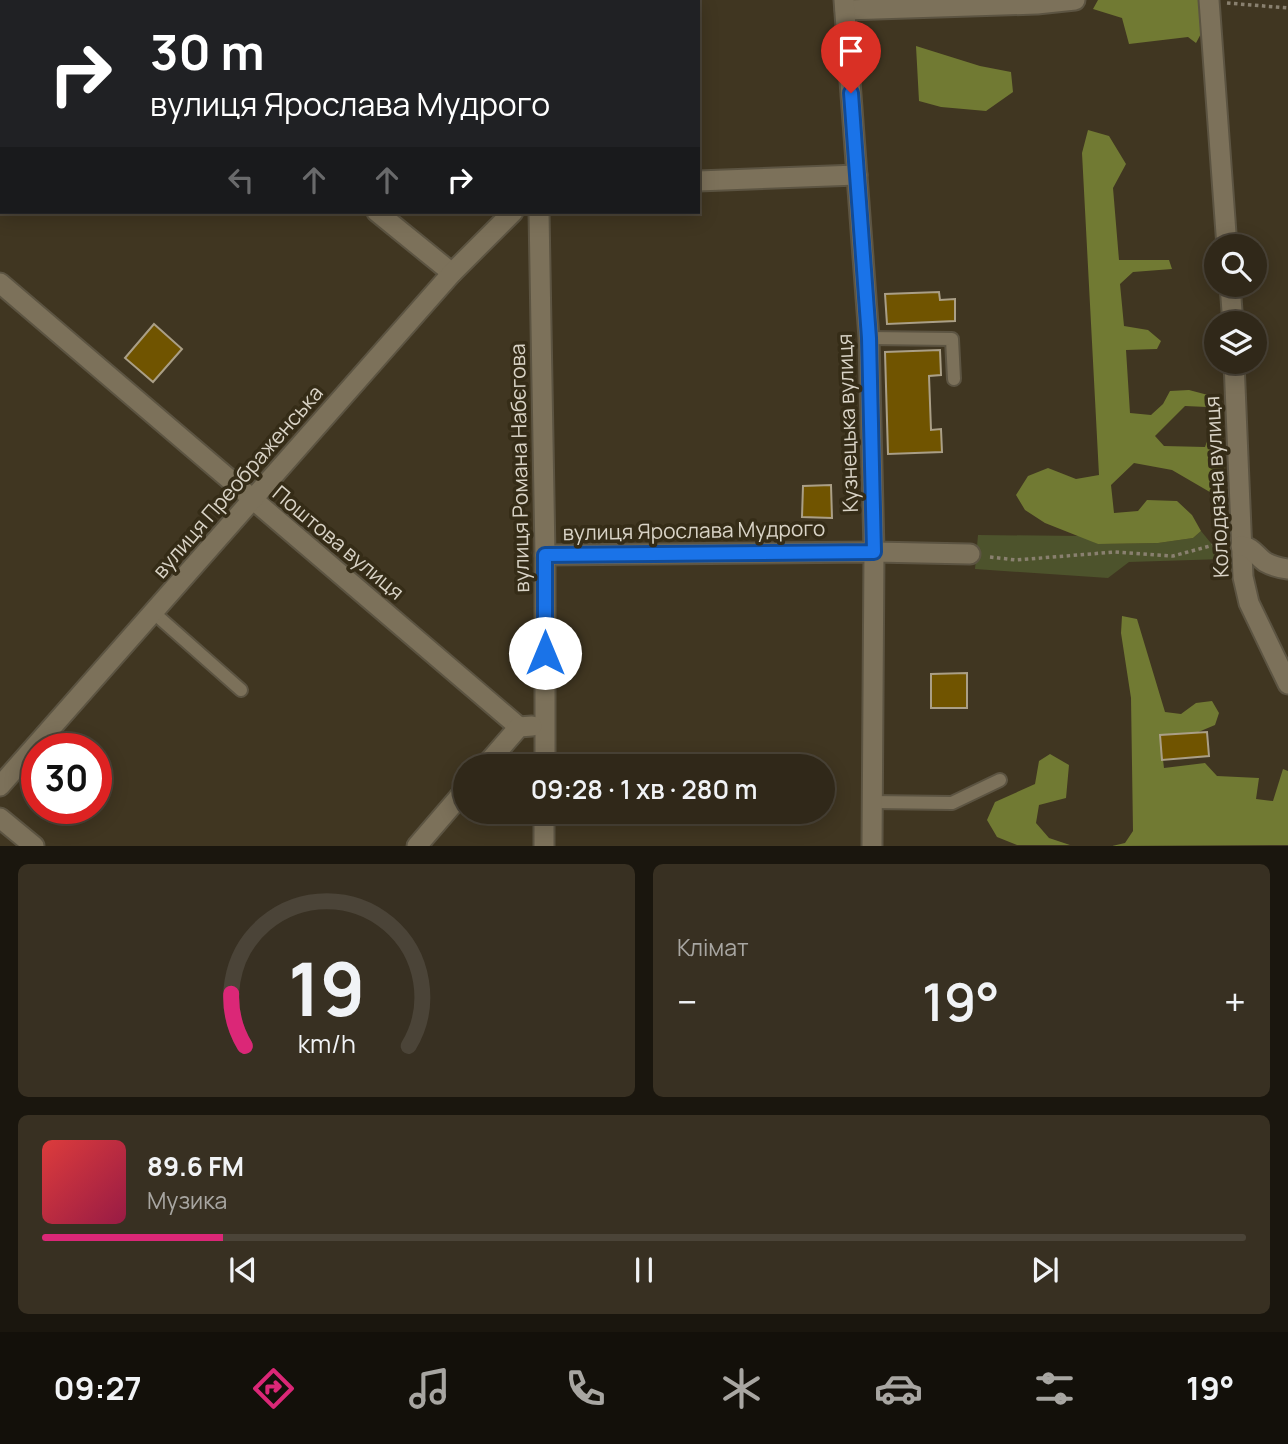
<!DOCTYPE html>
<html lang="uk">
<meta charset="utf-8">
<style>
:root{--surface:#302819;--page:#383022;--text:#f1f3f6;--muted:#a8a6a2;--line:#4b4438;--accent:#db2777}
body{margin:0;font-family:Manrope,sans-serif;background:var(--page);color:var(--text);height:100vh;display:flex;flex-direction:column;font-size:26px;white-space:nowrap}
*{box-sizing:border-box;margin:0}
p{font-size:23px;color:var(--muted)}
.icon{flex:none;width:38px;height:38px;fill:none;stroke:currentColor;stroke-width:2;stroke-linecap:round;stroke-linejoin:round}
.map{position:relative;height:846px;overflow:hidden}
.panel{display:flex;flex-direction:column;gap:18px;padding:18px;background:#1a160e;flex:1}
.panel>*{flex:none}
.top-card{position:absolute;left:0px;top:0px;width:700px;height:214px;box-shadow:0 4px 18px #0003,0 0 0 2px var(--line);background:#202124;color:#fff;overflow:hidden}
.buttons{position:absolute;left:1204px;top:234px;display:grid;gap:14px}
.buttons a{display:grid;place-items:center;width:63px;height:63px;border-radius:50%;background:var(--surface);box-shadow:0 4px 18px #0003,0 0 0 2px var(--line);font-size:35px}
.speed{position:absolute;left:21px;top:733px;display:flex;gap:14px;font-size:35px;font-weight:700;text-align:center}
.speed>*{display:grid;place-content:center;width:91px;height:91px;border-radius:50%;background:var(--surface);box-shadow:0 4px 18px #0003,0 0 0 2px var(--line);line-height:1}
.speed .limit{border:10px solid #d22;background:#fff;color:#111}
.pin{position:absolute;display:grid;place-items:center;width:60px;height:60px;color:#fff;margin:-72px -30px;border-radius:50% 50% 50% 0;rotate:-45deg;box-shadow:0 0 7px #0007}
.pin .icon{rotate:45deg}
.me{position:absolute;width:77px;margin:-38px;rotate:0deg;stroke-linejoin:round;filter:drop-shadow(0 0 5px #0008)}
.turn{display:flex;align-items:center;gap:24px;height:147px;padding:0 35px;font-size:32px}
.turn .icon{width:91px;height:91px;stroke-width:2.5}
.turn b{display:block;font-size:49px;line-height:60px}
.lanes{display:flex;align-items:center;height:66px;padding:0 35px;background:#0003;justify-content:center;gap:35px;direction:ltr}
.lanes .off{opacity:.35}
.big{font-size:52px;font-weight:600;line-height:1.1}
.panel .widget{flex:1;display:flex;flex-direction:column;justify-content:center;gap:10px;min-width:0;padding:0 24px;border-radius:10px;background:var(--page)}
.panel .dial{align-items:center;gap:0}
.dial svg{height:182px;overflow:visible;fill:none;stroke:var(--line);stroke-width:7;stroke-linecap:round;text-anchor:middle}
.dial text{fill:var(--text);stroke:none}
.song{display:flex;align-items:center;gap:21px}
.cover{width:84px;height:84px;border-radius:10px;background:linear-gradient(135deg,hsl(0 70% 55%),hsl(340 70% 35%))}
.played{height:7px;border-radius:4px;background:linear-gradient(90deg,var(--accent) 15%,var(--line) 15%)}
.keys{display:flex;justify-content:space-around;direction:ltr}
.heat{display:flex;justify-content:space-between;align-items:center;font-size:38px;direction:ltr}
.panel .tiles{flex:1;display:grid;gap:18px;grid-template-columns:1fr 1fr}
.widget:last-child{grid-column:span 2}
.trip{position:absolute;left:453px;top:754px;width:382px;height:70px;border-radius:35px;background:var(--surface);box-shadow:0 4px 18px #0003,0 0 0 2px var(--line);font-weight:600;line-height:70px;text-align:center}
.dock{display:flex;height:112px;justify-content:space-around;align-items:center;background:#13100a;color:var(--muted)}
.dock .icon{width:49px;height:49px}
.dock .selected{color:var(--accent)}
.dock b{font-size:32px;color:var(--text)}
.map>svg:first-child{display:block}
.green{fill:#4d532c}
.forest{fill:#717a33}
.building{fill:#705400;stroke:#aa9f87;stroke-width:2}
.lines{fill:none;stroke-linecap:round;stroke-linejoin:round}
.service-casing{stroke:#5c5442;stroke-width:16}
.pedestrian-casing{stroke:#5c5442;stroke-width:23}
.minor-casing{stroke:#5c5442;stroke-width:23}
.path{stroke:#89806f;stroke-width:3.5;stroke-dasharray:3.5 3.5;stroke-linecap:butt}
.service{stroke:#7c715a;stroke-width:12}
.pedestrian{stroke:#7c715a;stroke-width:19}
.minor{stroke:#7c715a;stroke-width:19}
.route-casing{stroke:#114b97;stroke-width:18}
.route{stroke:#1a73e8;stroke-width:12}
.labels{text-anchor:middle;stroke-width:7;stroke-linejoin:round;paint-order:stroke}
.street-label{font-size:21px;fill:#d9d3c6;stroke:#352c17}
</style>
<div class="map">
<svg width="1288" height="846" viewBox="0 0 1288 846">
<rect width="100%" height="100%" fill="#403621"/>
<!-- green -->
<path class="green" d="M1201,531L1224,559L1129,562L1108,578L975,569L978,535L1083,536L1098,544L1158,543L1193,538Z"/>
<!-- forest -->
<g class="forest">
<path d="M1098,0H1199L1204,28L1196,43L1188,37L1129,44L1122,18L1093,9Z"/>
<path d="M916,46L980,66L1011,72L1013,92L986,111L941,107L919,101Z"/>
<path d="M1088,130L1109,136L1126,164L1113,188L1119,260H1169L1172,269L1133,272L1120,284L1124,326L1148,330L1161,341L1157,349L1126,350L1130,413L1151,415L1163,404L1170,391L1189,390L1208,395L1207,407L1185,406L1155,436L1164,446L1205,447L1210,433L1222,429L1227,502L1172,470L1134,463L1111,485L1114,513L1138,511L1147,500L1177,501L1192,515L1201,531L1193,538L1158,543L1098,544L1045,523L1025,510L1016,495L1028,476L1048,468L1076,479L1099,475L1082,153Z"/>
<path d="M1122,616L1137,619L1165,712L1181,714L1196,703L1212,701L1219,713L1215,725L1196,733L1160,735L1164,768L1205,763L1217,776L1259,778L1256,799L1273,801L1283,769L1288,771V845L1112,846L1125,843L1133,831L1131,698L1121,633Z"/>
<path d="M1050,754L1069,765L1066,798L1039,805L1036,823L1049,838L1070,845H1017L997,837L987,820L995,802L1035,784L1039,761Z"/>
</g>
<!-- building -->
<g class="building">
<path d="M2,29V95L0,97V31Z"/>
<path d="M939,292L940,300L955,299V321L887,324L885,294Z"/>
<path d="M154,324L182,349L153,382L125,358Z"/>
<path d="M940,350L941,375L929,376L931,430L941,429L942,452L888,454L885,352Z"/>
<path d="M831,485L832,518L802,517L803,486Z"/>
<path d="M967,673V708H931V674Z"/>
<path d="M1207,732L1209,756L1162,760L1160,735Z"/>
</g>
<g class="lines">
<defs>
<g id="service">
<path d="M869,338L952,339L954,379"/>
<path d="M154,613L241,690"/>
<path d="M872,802L952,803L1000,780"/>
</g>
<path id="pedestrian" d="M845,10L1037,4L1075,0"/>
<g id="minor">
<path d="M127,0L129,2"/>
<path d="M525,0V2"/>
<path d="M844,0L869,338L874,552L872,846"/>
<path d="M1209,0L1227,247"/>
<path d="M0,153L2,151"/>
<path d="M698,181L857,175"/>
<path d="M377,212L452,273"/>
<path d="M539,212L545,555V766"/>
<path d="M0,283L519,727"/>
<path d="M1230,285L1233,324"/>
<path d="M1234,362L1243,577L1249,603L1288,684"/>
<path d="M1241,546C1253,547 1255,555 1265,562C1272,566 1280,568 1288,569"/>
<path d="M545,555L874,552L970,554"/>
<path d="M485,766L519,727L532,726"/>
<path d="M0,786L452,273L513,212"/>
<path d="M0,818L34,846"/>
<path d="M417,846L466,789"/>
<path d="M544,846V812"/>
</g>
</defs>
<!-- service casing -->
<use href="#service" class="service-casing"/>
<!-- pedestrian casing -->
<use href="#pedestrian" class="pedestrian-casing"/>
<!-- minor casing -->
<use href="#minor" class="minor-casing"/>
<!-- path -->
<g class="path">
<path d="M1227,3L1288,8"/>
<path d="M990,557L1016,560L1115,552L1173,556L1221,543"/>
</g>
<!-- service -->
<use href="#service" class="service"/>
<!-- pedestrian -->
<use href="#pedestrian" class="pedestrian"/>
<!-- minor -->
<use href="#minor" class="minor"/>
</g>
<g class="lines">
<defs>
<path id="route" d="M545,653V555L874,552L869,338L851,93"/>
</defs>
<!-- route casing -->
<use href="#route" class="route-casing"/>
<!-- route -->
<use href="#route" class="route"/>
</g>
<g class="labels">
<!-- street labels -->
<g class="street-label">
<text transform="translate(848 423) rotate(-92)" y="7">Кузнецька вулиця</text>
<text transform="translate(520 468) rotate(-91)" y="7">вулиця Романа Набєгова</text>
<text transform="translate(238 482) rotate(-49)" y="7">вулиця Преображенська</text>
<text transform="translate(1217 487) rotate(-93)" y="7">Колодязна вулиця</text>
<text transform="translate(694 531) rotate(-1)" y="7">вулиця Ярослава Мудрого</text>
<text transform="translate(338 543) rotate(40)" y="7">Поштова вулиця</text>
</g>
</g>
</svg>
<div class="buttons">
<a><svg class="icon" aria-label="search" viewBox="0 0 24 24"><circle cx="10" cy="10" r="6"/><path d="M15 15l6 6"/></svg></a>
<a><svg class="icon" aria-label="layers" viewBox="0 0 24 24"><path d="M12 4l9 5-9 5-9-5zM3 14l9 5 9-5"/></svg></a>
</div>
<div class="speed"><div class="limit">30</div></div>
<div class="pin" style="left:851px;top:93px;background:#d93025"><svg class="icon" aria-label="arrive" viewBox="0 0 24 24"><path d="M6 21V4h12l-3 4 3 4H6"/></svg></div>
<svg class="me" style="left:545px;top:653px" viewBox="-20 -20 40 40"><circle r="19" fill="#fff"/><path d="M0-13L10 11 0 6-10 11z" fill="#1a73e8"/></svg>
<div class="trip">09:28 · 1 хв · 280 m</div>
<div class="top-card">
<div class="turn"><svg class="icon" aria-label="right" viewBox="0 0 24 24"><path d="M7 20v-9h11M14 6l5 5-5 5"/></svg><div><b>30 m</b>вулиця Ярослава Мудрого</div></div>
<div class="lanes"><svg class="icon off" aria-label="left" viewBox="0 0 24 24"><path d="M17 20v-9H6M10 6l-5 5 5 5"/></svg><svg class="icon off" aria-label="ahead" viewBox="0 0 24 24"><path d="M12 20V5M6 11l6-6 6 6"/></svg><svg class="icon off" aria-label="ahead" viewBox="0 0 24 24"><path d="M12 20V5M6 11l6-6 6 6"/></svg><svg class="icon" aria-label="right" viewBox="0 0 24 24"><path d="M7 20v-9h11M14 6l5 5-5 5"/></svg></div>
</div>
</div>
<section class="panel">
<div class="tiles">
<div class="widget dial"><svg viewBox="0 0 100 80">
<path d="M14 69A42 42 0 1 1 86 69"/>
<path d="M14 69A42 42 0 0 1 8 46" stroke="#db2777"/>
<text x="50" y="56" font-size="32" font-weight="700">19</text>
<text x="50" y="72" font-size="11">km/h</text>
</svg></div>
<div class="widget"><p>Клімат</p>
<div class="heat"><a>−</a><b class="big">19°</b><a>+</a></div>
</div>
<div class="widget">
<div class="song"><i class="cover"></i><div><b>89.6 FM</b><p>Музика</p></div></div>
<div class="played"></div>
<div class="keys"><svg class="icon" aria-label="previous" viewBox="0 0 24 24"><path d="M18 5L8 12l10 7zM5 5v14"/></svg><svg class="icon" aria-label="pause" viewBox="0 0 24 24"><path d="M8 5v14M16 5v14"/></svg><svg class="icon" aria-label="next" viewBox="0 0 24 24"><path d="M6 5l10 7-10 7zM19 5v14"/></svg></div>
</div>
</div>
</section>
<nav class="dock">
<b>09:27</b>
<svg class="icon selected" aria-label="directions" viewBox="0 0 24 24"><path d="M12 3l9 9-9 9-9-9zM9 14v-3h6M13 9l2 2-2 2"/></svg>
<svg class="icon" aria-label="music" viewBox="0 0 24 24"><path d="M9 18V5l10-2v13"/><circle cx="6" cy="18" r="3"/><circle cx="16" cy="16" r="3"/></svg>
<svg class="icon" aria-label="phone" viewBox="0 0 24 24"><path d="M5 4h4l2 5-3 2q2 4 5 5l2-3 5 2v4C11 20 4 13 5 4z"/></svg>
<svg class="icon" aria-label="climate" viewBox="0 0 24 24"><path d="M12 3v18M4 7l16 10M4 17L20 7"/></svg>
<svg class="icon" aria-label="car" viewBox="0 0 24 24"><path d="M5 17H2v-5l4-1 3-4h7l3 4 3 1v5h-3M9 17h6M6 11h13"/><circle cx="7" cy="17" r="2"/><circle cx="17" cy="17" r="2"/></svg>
<svg class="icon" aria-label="filters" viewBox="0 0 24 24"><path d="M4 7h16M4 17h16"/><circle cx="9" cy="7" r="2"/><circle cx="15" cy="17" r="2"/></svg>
<b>19°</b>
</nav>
